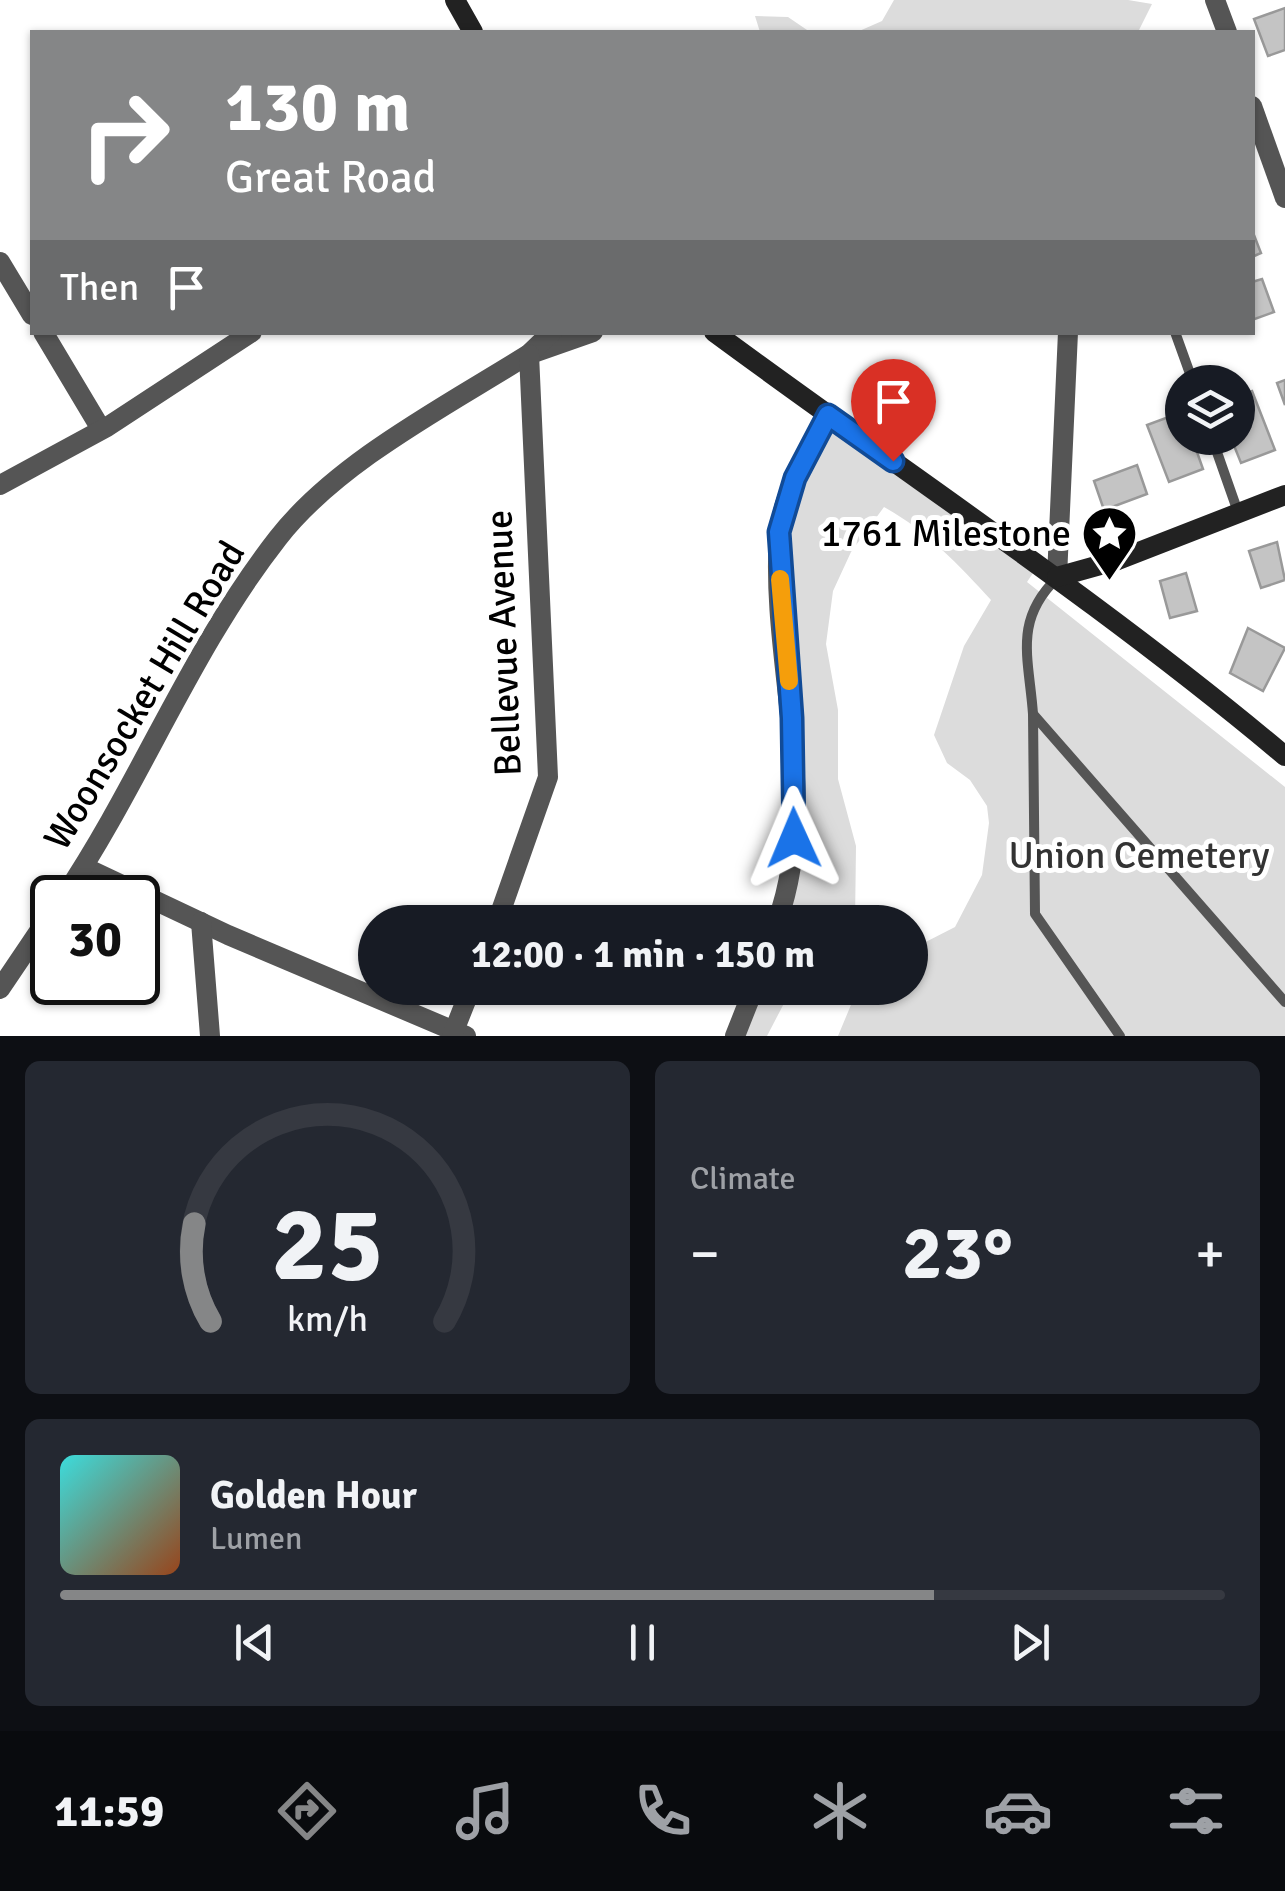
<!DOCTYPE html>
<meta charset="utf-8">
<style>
:root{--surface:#171b24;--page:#242831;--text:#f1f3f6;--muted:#9ea1a6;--line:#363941;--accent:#858687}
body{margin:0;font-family:Signika,sans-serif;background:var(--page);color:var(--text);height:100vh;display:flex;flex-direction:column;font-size:38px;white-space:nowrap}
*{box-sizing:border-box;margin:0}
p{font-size:32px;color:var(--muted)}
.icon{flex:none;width:55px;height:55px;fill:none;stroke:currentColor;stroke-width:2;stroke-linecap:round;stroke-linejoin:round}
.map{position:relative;height:1036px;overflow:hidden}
.panel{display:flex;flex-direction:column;gap:25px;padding:25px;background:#0d0f14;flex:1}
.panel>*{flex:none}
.guide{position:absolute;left:30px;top:30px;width:1225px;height:305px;border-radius:0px;box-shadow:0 2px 8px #0004;background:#858687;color:#fff;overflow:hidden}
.buttons{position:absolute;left:1165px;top:365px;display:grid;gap:20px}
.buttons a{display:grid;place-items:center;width:90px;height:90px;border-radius:50%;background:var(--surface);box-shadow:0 2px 8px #0004;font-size:50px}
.speed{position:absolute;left:30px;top:875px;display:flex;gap:20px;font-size:50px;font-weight:700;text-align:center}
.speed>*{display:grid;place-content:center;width:130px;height:130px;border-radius:50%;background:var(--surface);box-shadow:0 2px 8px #0004;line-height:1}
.speed .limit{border:5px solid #111;border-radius:15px;background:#fff;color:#111}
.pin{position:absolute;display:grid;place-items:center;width:85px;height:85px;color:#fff;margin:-102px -42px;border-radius:50% 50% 50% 0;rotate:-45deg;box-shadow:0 0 10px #0007}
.pin .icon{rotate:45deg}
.me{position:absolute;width:110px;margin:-55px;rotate:359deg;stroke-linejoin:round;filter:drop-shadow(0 0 8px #0008)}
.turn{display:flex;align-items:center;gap:35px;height:210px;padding:0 30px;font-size:45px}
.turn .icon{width:130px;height:130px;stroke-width:2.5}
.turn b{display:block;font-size:70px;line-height:85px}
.then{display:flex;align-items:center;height:95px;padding:0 30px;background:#0003;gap:20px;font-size:38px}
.big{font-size:75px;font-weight:700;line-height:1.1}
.panel .card{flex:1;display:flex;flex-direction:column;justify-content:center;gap:15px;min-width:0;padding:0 35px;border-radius:15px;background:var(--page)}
.panel .dial{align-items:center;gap:0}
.dial svg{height:260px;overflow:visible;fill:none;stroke:var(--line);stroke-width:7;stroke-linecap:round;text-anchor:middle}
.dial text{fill:var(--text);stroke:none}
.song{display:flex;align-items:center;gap:30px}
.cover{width:120px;height:120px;border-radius:15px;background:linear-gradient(135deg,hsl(180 70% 55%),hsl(20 70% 35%))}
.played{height:10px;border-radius:5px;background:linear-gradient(90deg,var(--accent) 75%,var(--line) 75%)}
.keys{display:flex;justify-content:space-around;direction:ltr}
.heat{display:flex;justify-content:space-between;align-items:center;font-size:55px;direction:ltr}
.panel .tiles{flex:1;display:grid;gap:25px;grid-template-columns:1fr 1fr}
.card:last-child{grid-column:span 2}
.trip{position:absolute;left:358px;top:905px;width:570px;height:100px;border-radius:50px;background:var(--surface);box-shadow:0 2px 8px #0004;font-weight:700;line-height:100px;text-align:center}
.tab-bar{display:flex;height:160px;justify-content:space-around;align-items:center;background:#090b0e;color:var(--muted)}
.tab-bar .icon{width:70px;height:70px}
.tab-bar .on{color:var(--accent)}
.tab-bar b{font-size:45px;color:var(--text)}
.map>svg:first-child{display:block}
.green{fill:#dcdcdc}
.building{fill:#c4c4c4;stroke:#999;stroke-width:2.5}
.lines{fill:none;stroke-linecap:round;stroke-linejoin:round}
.service{stroke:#555;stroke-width:10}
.minor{stroke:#555;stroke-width:20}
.secondary{stroke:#222;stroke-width:20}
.route-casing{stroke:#114b97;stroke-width:25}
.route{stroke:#1a73e8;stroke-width:18}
.slow{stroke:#f59e0b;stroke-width:18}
.labels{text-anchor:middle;stroke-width:10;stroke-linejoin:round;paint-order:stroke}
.poi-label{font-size:38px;fill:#000;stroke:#fff;text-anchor:end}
.street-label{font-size:38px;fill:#000;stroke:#fff}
.park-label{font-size:38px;fill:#333;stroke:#fff}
</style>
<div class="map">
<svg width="1285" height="1036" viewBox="0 0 1285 1036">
<rect width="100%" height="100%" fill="#fff"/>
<!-- green -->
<g class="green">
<path d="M894,0H1128L1152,4L1138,32H857L882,21Z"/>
<path d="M755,16L788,17L810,32H760Z"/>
<path d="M825,425L1035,570L1027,582L1285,787V1036H838L858,988H910V950L955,927L982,875L989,823L987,806L970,780L947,763L934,735L964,646L991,600C959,565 926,530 884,507L851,552L833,591L826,644L838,710V779L856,846L855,922H776L794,868L780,524Z"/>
<path d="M753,988H792L767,1036H735Z"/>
</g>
<!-- building -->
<g class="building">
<path d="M1285,8V50L1268,56L1254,19Z"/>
<path d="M1252,230L1261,253L1252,257Z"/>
<path d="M1262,279L1274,312L1252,320V282Z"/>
<path d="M1285,380V405L1277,383Z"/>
<path d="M1252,391L1275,450L1241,463L1231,438H1238V396Z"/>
<path d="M1182,412V438H1192L1203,469L1169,482L1147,425Z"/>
<path d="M1137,465L1147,494L1104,510L1094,481Z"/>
<path d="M1277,542L1285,580L1261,588L1249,551Z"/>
<path d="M1186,573L1197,611L1170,618L1160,581Z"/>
<path d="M1248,628L1285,648L1263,691L1230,673Z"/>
</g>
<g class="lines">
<!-- service -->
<g class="service">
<path d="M1175,332L1193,382"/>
<path d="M1212,438L1238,512"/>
<path d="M1033,714C1029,658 1013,621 1057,578"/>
<path d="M1120,1036L1035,914L1033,714L1285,1002"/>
</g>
<!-- minor -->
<g class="minor">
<path d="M1215,0L1227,32"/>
<path d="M1252,106L1285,198"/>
<path d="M0,262L32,315"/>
<path d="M43,332L101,429"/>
<path d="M536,352L593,332"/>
<path d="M0,485L107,427L252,332"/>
<path d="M1057,577L1068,332"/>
<path d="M84,867L228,935L466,1036"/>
<path d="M63,898C141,782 191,649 278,538C337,462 448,405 529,354L552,332"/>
<path d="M201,922L210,1036"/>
<path d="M497,922L548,777L529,354"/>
<path d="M777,922C822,797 770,663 779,535C782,492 809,451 828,415"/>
<path d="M0,989L52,912"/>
<path d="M452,1036L471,988"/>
<path d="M735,1036L754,988"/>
</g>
<!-- secondary -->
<g class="secondary">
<path d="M455,0L473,32"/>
<path d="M714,332C905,473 1103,603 1285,756"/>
<path d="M1057,577L1118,560L1285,495"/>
</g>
</g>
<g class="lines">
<defs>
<path id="route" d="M794,838L792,718L779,532L795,478L828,415L893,461"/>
</defs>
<!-- route casing -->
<use href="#route" class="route-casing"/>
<!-- route -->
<use href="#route" class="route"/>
<!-- slow -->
<path class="slow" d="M780,579L789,681"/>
</g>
<!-- icons -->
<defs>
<symbol id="sight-pin" viewBox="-11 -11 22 30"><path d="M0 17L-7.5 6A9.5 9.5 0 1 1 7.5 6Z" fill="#000" stroke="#fff"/><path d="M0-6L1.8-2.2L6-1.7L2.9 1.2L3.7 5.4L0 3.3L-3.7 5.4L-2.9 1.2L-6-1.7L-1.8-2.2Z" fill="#fff"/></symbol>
</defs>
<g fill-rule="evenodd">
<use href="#sight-pin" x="1078" y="502" width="63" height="86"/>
</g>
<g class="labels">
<!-- poi labels -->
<g class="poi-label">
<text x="1071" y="546">1761 Milestone</text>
</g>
<!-- street labels -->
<g class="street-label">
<text transform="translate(503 643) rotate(-92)" y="13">Bellevue Avenue</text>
<text transform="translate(144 695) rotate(-59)" y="13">Woonsocket Hill Road</text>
</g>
<!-- park labels -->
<g class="park-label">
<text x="1139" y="868">Union Cemetery</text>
</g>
</g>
</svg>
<div class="buttons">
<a><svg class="icon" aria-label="layers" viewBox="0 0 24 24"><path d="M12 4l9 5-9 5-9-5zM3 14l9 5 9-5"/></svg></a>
</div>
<div class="speed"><div class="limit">30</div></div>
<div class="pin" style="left:893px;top:461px;background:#d93025"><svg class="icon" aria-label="arrive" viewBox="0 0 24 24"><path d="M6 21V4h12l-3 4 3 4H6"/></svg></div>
<svg class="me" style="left:794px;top:838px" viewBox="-20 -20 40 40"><path d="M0-17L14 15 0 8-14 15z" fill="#1a73e8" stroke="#fff" stroke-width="4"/></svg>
<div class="trip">12:00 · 1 min · 150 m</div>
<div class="guide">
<div class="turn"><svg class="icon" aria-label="right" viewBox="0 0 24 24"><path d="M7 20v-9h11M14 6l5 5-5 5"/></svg><div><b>130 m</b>Great Road</div></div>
<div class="then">Then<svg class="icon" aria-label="arrive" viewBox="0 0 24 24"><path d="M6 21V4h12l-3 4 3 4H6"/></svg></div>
</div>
</div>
<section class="panel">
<div class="tiles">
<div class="card dial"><svg viewBox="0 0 100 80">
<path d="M14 69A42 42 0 1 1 86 69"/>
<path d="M14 69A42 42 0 0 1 9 39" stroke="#858687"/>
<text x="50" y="56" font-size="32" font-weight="700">25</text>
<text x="50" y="72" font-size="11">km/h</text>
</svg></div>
<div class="card"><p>Climate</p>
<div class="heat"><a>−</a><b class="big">23°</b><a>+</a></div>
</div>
<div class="card">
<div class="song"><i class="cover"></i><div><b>Golden Hour</b><p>Lumen</p></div></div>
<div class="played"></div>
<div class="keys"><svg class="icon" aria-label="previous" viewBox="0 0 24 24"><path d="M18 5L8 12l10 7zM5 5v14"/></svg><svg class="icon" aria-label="pause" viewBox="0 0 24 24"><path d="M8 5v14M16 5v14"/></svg><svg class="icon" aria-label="next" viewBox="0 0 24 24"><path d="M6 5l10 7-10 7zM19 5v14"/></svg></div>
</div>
</div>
</section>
<nav class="tab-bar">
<b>11:59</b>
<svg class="icon on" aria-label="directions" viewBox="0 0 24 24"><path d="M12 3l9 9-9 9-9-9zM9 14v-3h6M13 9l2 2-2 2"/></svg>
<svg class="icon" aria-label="music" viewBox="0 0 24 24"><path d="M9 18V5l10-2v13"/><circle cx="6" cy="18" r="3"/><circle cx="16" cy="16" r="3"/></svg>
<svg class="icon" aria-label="phone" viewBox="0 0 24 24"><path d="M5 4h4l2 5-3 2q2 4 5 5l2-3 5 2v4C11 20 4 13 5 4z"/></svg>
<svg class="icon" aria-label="climate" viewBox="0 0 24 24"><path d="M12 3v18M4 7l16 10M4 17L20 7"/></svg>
<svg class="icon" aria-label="car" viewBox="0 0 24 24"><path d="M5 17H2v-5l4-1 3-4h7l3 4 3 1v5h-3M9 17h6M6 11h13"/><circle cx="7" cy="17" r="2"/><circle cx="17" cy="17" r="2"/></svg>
<svg class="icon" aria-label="filters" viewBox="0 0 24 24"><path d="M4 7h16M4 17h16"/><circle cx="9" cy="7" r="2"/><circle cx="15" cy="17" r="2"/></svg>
</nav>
